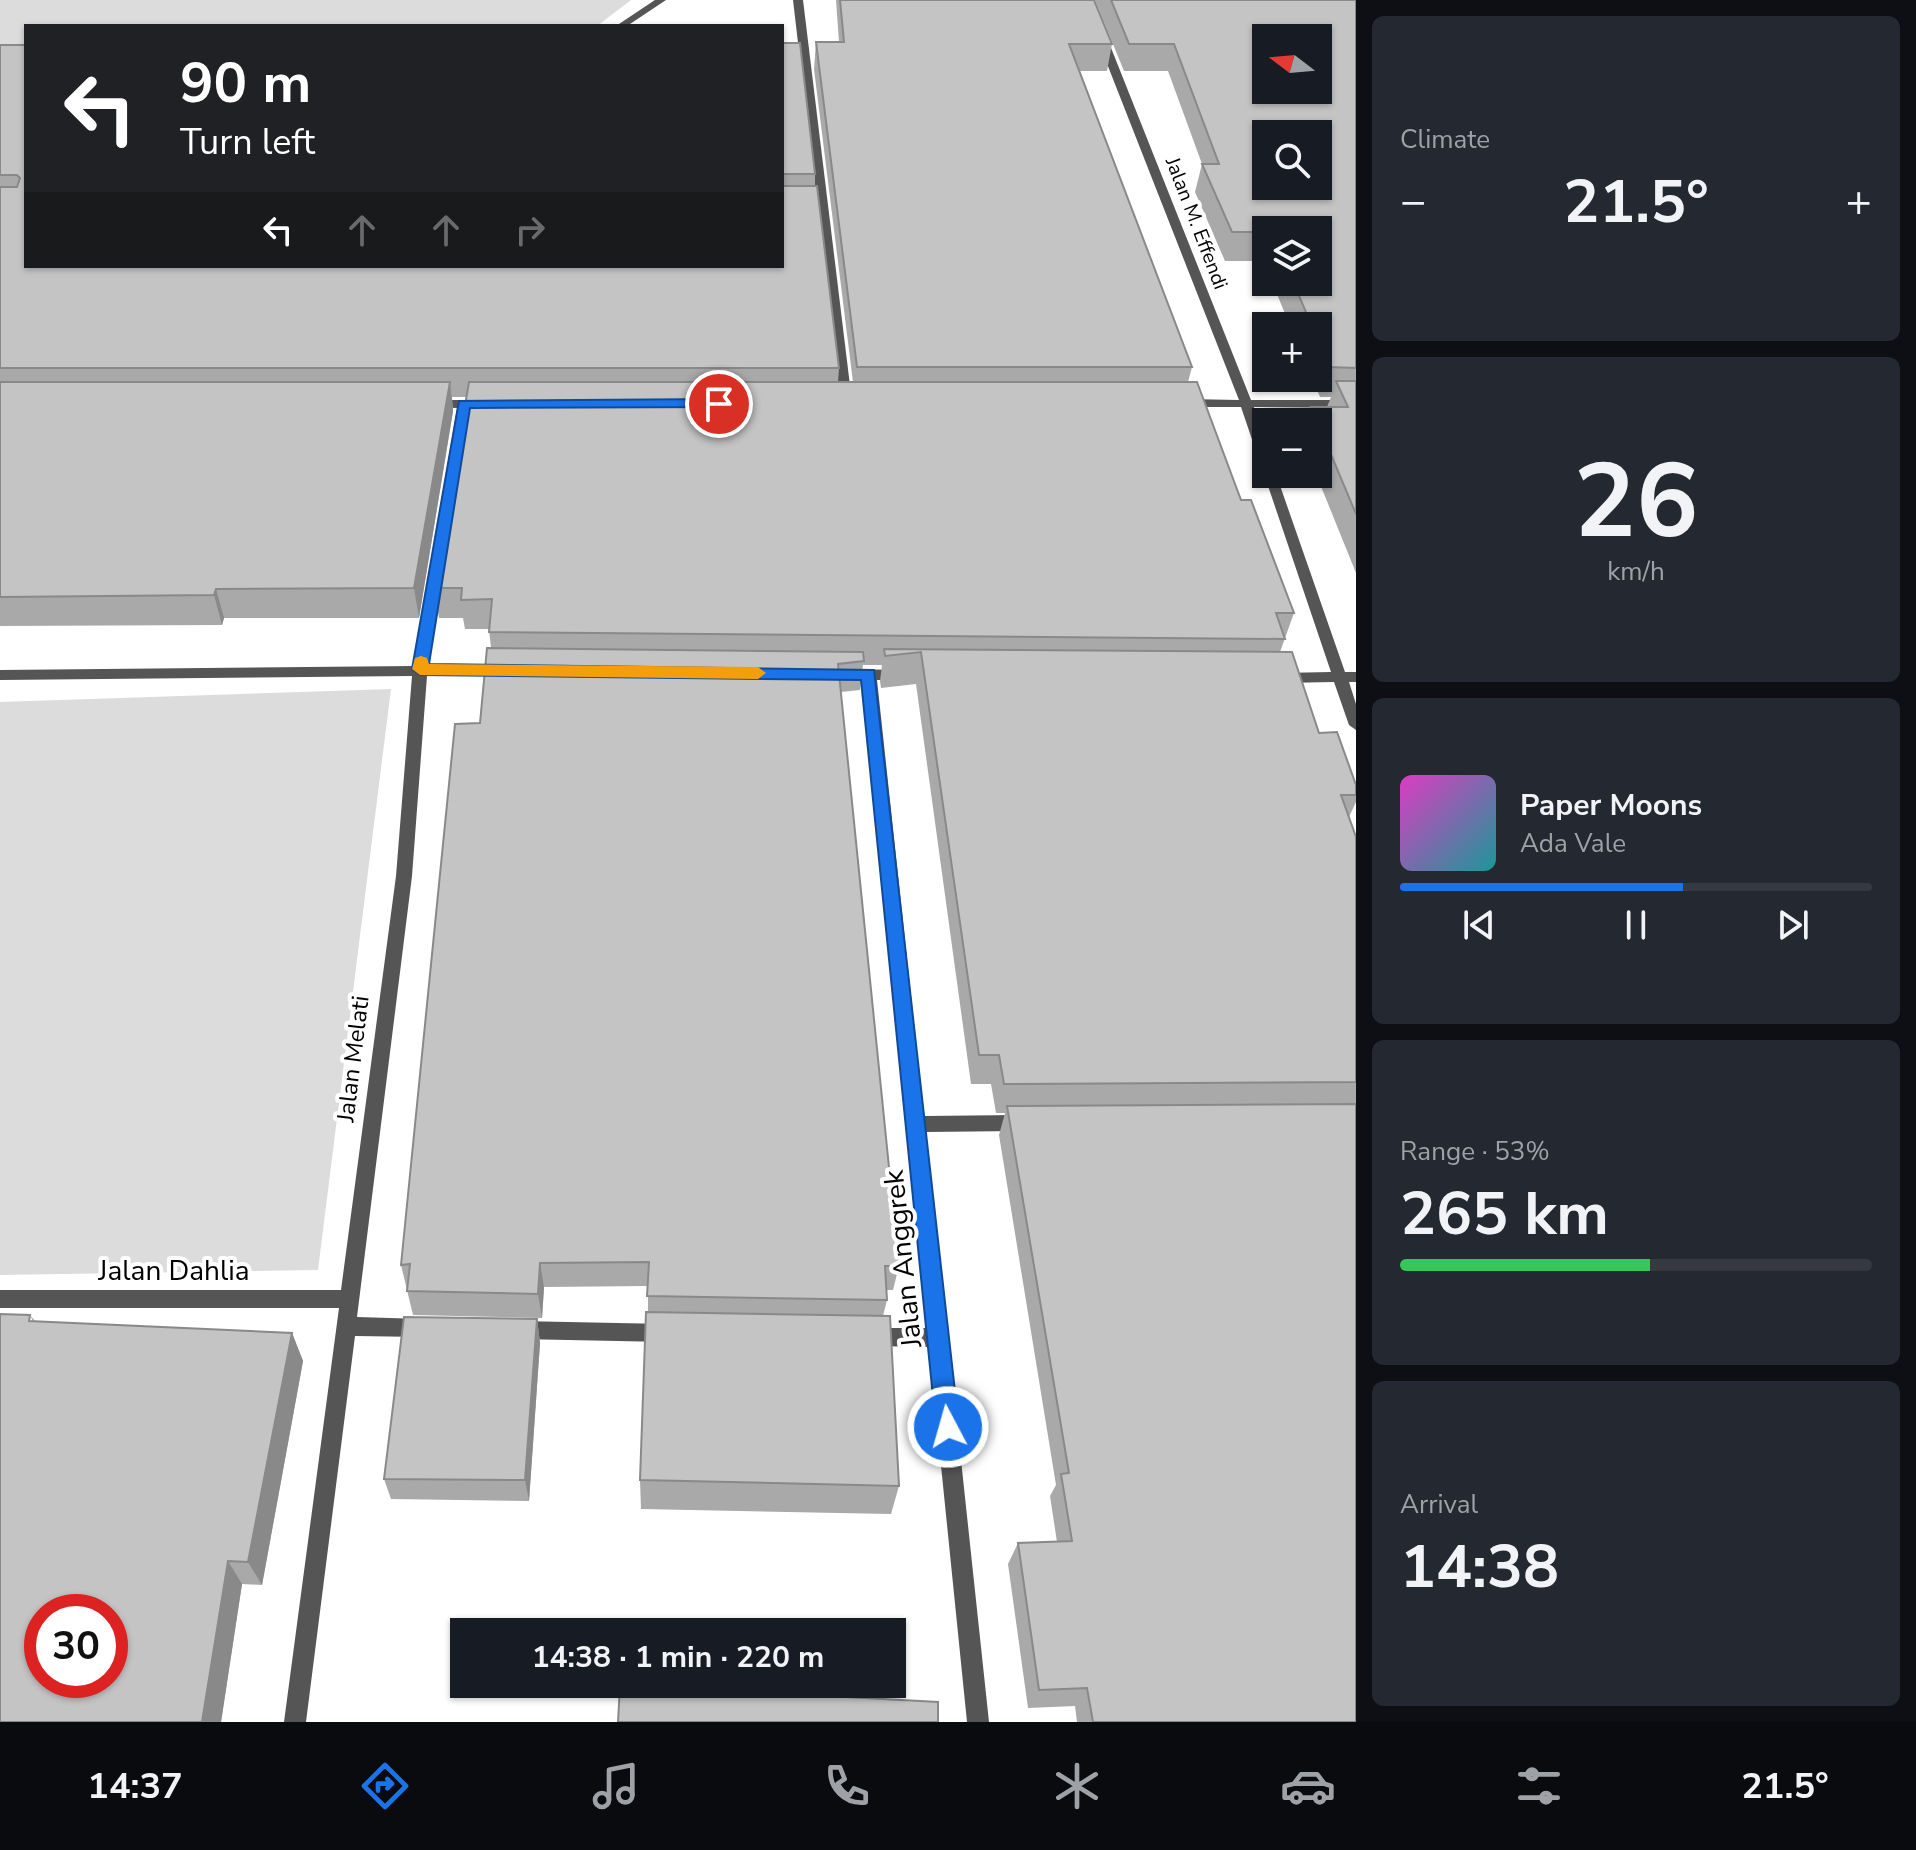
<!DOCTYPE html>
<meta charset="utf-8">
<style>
:root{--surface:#171b24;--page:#242831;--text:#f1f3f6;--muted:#9ea1a6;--line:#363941;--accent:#1a73e8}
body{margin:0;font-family:"Nunito Sans",sans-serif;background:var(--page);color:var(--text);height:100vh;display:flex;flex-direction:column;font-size:30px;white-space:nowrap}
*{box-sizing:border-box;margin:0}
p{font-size:26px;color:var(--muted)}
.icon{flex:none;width:44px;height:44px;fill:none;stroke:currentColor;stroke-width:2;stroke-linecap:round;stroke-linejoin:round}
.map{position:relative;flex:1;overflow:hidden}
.details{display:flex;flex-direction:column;gap:16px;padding:16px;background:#0d0f14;width:560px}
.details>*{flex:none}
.top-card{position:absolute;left:24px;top:24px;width:760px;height:244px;border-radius:0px;box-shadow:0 2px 6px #0004;background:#202124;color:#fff;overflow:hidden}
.needle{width:52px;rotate:286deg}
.fabs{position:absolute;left:1252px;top:24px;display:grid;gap:16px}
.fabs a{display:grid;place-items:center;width:80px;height:80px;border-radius:0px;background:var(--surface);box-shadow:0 2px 6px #0004;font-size:40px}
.speed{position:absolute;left:24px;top:1594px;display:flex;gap:16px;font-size:40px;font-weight:700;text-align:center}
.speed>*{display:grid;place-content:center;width:104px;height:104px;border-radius:50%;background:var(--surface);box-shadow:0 2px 6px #0004;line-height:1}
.speed .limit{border:12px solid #d22;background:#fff;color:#111}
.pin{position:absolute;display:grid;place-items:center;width:68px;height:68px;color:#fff;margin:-34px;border:4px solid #fff;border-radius:50%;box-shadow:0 2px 8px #0007}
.me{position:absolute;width:88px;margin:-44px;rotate:354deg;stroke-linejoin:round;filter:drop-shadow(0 0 6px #0008)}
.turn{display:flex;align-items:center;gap:28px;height:168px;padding:0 24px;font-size:36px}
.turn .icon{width:104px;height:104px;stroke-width:2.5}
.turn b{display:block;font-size:56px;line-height:68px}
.lanes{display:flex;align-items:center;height:76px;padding:0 24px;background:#0003;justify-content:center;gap:40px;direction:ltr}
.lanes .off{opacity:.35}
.big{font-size:60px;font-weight:700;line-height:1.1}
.details .widget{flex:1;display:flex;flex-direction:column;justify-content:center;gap:12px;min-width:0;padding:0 28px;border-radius:12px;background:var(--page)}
.details .dial{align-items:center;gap:0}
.dial b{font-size:104px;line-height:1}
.song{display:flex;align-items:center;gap:24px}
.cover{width:96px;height:96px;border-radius:12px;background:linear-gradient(135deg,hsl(310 70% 55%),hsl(180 70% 35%))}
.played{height:8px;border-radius:4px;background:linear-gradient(90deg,var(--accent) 60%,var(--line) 60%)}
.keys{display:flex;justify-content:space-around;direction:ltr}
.heat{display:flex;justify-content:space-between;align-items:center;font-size:44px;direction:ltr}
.charge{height:12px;border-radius:6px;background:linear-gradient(90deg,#34c759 53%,var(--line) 0)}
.trip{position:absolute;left:450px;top:1618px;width:456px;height:80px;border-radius:0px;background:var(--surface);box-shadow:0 2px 6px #0004;font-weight:700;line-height:80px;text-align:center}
.tab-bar{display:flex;height:128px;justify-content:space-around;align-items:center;background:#090b0e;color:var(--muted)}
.tab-bar .icon{width:56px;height:56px}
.tab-bar .current{color:var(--accent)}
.tab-bar b{font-size:36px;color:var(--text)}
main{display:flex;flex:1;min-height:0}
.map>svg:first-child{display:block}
.green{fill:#dcdcdc}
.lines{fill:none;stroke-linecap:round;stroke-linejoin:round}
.lane{fill:#555;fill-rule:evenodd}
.street{fill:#555;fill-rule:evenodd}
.wall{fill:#a9a9a9}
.shaded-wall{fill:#898989}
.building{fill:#c4c4c4;stroke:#898989;stroke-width:2;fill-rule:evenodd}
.route{fill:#1a73e8;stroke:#114b97;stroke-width:2}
.slow{fill:#f59e0b}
.labels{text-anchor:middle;stroke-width:8;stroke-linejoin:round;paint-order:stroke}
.far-street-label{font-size:20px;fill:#000;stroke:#fff}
.street-label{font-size:24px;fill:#000;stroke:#fff}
.near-street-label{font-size:28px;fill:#000;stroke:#fff}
</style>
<main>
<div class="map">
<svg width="1356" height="1722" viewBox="0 0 1356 1722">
<rect width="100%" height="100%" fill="#fff"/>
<!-- green -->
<g class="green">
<path d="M0,0H631L597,26H26V46H0Z"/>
<path d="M391,689L318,1270L0,1275V702Z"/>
</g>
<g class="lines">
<!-- lane -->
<path class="lane" d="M655,0H666L627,26H616Z"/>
<!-- street -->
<g class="street">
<path d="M793,0H803L852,402L846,406L840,402Z"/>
<path d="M1082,0H1092L1251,400H1356V408L1254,407L1266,444V467L1260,463L1241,407H1186L1180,403L1186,399L1239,400Z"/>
<path d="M434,400H486L492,404L486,408H470L428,666L506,665L513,670L506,675L427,676L412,876L357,1317L423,1319L430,1321L433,1328L430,1335L423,1337L355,1336L306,1722H284L339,1308H0V1290H341L396,876L412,676L0,680V670L413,666L457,408L430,407V401Z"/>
<path d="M1266,471V474H1276L1345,672H1356V682H1349L1356,704V730L1349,725L1334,682L1282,683L1275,678L1282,673L1331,672L1264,474Z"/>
<path d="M842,669L902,670L909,675L902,680H877L924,1116L1022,1115L1028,1117L1031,1123L1028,1129L1022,1131L926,1132L989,1722H967L929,1347L870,1346L863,1344L860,1337L863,1330L870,1328H927L862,679L837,678L835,674Z"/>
<path d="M518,1321L667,1324L674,1326L677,1333L674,1340L667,1342L518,1339L511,1337L508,1330L511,1323Z"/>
</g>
</g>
<!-- wall -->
<g class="wall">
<path d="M836,0H1094L1112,44L1107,71H1080L1192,367L1188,382L1294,613L1280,652L1319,733L1356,785V802L1349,817L1356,837V1722H1077L1075,1706L1028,1708L1008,1564L1018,1543L1057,1542L1050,1496L1056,1485L999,1135L1005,1113H996L991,1084H971L916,684L881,688L880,681L882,665H863L860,690L841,692L899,1266L893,1290H886L887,1300L883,1316L899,1486L891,1514L641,1509L640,1480L648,1312V1286L544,1287L542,1318L413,1315L401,1265L491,648L489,629H465L463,618H439L434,588L467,397H452L453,411L419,618H224L222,625L0,626V45H26V266L782,43L815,174V186L839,368L838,382H853L814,69L816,42H839Z"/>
<path d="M1095,0H1356V573L1316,474H1318V422H1306L1311,407H1327L1331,397H1320L1312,378H1318V326H1290L1272,282H1318V230H1266V269L1263,261H1225L1195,192L1202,164L1168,71H1124Z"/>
<path d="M30,1315L35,1321L292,1333L303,1361L262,1585L242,1584L221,1722Z"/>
<path d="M537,1319L540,1343L529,1501L391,1499L384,1479Z"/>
</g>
<!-- shaded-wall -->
<g class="shaded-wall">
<path d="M450,382L453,411L419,618L414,588Z"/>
<path d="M216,589L224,618L222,625L214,595Z"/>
<path d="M540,1263L544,1287L542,1318L538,1294Z"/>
<path d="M537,1319L540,1343L529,1501L525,1480Z"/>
<path d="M292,1333L303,1361L262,1585L248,1562Z"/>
<path d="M228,1561L242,1584L221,1722H202Z"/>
</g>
<!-- building -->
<g class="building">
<path d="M840,0H1094L1112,44H1069L1192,367H857L816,42H844Z"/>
<path d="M1111,0H1356V368L1330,367L1318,339V326H1312L1293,282H1318V230H1266V232H1232L1202,164H1219L1174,44H1129ZM1266,38H1318V90H1266ZM1266,134H1318V186H1266Z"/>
<path d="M782,43H800L815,174H783L782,178Z"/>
<path d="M0,45H26V266H782V185L783,186H817L839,368H0V187H17L20,178L17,175H0Z"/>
<path d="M1336,381H1356V514L1311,407H1348Z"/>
<path d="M0,382H450L414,588L216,589L214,595L0,597Z"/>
<path d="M469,382H1197L1241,500H1251L1294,613H1276L1285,639L489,632L492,599L461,600L462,588H434Z"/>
<path d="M487,648L863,652L864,661L838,664L899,1266H885L887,1300L647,1296L649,1262L540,1263L538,1294L407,1291L410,1264L401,1265L455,724L480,723Z"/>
<path d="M884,649L1292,652L1319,733L1337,732L1356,785V795H1341L1356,837V1082L1004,1084L999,1055H979L921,652L885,656Z"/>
<path d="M1356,1104V1722H1093L1087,1688L1039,1690L1018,1543L1072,1541L1061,1474L1069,1473L1007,1106Z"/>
<path d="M646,1312L890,1316L899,1486L640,1480Z"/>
<path d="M0,1314L30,1315L29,1321L292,1333L248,1562L228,1561L202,1722H0ZM42,1612H110V1680H42Z"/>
<path d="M404,1317L537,1319L525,1480L384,1479Z"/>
<path d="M620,1685L938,1702V1722H618Z"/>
</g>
<!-- route -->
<path class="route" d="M719,399L724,401V407L470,408L429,664L874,670L959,1427L956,1435L948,1438L939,1435L936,1427L861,680L420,675L412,669L459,401Z"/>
<!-- slow -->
<path class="slow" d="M421,656L427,658L429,664L758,667L766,673L758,679L420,675L412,669L415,658Z"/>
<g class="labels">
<!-- far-street labels -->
<g class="far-street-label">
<text transform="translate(1197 223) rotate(69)" y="7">Jalan M. Effendi</text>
</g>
<!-- street labels -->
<g class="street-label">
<text transform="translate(353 1059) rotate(-83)" y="8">Jalan Melati</text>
</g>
<!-- near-street labels -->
<g class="near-street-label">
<text transform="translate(902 1259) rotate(-96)" y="10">Jalan Anggrek</text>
<text x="174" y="1280">Jalan Dahlia</text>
</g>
</g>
</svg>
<div class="fabs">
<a><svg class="needle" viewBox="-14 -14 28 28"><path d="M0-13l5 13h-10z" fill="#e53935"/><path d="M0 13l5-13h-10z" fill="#9ea1a6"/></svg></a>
<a><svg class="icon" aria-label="search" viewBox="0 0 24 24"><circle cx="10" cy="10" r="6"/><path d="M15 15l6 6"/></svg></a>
<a><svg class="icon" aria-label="layers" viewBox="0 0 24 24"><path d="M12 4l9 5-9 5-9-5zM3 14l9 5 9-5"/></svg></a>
<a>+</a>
<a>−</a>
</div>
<div class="speed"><div class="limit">30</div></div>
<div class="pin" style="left:719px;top:404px;background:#d93025"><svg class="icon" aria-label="arrive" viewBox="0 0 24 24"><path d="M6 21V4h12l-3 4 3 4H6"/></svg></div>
<svg class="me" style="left:948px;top:1427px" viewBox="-20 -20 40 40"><circle r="17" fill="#1a73e8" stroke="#fff" stroke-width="3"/><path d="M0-11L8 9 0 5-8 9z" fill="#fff"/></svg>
<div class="trip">14:38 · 1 min · 220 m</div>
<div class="top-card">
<div class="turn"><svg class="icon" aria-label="left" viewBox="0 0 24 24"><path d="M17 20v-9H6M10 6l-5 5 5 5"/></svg><div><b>90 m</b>Turn left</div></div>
<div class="lanes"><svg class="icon" aria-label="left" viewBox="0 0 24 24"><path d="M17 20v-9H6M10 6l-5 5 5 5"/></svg><svg class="icon off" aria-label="ahead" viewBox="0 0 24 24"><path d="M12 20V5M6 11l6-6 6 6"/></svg><svg class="icon off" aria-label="ahead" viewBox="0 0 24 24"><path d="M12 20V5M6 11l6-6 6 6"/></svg><svg class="icon off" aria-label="right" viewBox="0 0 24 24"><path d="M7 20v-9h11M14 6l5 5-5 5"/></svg></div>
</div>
</div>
<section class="details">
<div class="widget"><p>Climate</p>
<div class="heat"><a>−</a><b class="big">21.5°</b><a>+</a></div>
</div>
<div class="widget dial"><b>26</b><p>km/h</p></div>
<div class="widget">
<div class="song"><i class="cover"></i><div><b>Paper Moons</b><p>Ada Vale</p></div></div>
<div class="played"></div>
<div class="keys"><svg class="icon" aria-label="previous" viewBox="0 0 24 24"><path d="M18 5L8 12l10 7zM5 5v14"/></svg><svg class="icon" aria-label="pause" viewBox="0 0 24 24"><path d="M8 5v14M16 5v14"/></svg><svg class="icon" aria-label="next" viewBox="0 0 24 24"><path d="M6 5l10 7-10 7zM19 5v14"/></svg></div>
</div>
<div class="widget"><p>Range · 53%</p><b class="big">265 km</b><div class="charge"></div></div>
<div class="widget"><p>Arrival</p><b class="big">14:38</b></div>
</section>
</main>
<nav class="tab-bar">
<b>14:37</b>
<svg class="icon current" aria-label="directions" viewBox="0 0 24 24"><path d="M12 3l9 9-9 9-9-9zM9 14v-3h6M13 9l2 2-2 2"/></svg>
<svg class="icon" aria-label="music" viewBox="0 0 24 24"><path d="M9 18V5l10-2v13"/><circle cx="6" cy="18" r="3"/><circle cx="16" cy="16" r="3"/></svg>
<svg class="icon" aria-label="phone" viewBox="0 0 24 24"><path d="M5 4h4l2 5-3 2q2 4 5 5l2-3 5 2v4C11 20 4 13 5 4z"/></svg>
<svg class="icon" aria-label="climate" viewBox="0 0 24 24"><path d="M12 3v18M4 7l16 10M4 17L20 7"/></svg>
<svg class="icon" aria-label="car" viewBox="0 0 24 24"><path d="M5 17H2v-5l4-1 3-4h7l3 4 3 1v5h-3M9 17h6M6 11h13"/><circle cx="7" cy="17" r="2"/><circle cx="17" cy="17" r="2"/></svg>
<svg class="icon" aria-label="filters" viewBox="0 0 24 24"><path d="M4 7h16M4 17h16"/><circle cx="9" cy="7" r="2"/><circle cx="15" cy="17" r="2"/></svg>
<b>21.5°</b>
</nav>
